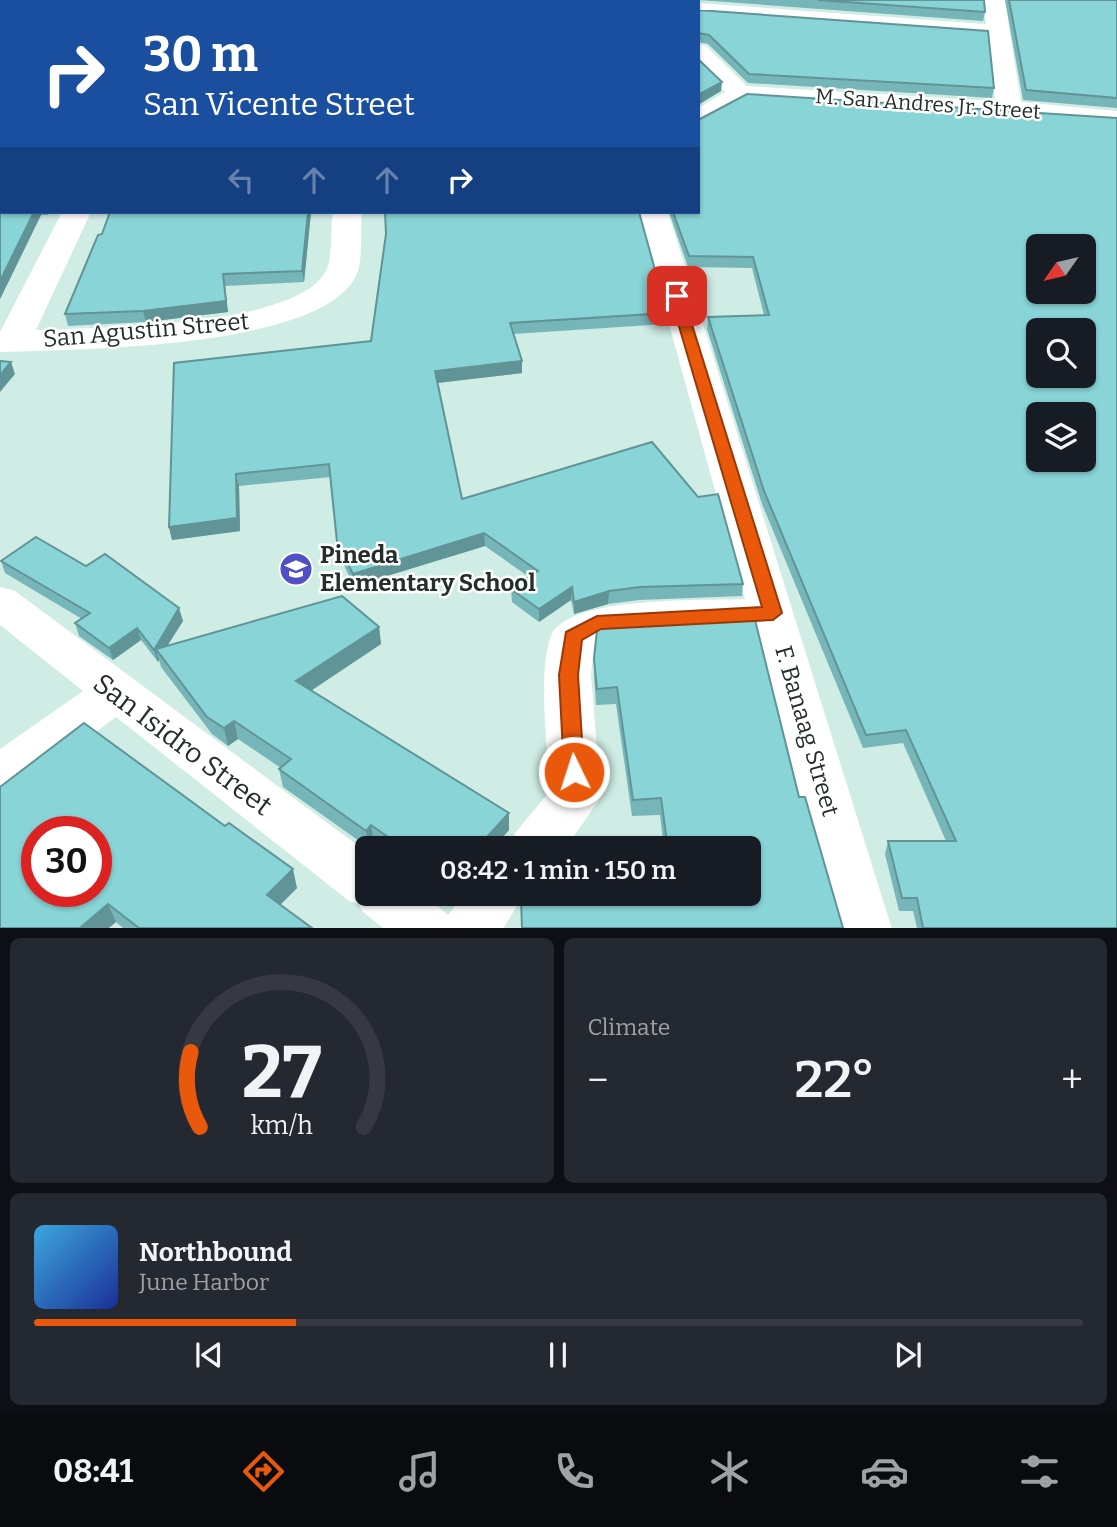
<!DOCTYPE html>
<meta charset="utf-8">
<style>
:root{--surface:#171b24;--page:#242831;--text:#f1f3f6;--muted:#9ea1a6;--line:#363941;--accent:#ea580c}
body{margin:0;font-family:Bitter,serif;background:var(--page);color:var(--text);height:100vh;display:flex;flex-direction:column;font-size:26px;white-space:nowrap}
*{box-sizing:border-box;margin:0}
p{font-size:23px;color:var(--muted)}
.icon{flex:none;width:38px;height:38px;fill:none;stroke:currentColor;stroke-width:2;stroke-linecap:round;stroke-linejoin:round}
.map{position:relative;height:928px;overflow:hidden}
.details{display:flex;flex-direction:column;gap:10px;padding:10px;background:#0d0f14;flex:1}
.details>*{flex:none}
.top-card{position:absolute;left:0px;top:0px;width:700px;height:214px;box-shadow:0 2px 5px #0004;background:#1a4fa0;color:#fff;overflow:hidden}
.needle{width:46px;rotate:236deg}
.tools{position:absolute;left:1026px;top:234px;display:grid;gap:14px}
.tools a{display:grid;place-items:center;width:70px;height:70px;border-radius:10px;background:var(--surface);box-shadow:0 2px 5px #0004;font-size:35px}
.speed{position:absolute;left:21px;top:816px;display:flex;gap:14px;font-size:35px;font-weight:700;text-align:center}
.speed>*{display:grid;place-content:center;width:91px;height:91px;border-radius:50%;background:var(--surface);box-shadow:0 2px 5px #0004;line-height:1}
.speed .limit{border:10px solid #d22;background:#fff;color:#111}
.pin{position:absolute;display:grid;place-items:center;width:60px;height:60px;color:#fff;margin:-30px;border-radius:14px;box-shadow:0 4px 10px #0006}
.me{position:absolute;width:77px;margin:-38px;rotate:356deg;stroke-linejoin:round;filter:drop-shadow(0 0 5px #0008)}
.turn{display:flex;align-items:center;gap:24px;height:147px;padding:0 28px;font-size:32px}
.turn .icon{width:91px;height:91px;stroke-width:2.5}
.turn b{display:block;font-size:49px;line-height:60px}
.lanes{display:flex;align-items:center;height:66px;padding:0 28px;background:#0003;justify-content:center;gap:35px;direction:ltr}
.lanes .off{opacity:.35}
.big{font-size:52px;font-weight:600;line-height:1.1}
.details .tile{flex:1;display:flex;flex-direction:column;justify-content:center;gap:10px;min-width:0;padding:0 24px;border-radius:10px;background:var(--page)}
.details .dial{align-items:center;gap:0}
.dial svg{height:182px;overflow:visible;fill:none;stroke:var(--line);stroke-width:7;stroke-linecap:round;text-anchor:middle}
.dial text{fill:var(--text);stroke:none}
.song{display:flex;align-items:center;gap:21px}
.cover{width:84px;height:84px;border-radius:10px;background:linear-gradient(135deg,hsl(200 70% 55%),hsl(230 70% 35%))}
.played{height:7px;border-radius:4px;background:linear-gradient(90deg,var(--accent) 25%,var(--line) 25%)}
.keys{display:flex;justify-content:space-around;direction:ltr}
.heat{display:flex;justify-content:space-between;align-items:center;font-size:38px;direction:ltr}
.details .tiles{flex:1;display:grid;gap:10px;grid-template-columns:1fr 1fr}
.tile:last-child{grid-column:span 2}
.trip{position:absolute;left:355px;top:836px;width:406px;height:70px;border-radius:10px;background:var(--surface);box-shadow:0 2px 5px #0004;font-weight:600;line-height:70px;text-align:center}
.dock{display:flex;height:112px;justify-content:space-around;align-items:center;background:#090b0e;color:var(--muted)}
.dock .icon{width:49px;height:49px}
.dock .active{color:var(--accent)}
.dock b{font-size:32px;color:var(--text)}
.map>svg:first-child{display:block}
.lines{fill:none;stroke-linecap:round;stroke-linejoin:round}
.minor{fill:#fff;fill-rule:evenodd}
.wall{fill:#76b6b9}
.shaded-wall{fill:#609496}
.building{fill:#89d4d7;stroke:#609496;stroke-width:2;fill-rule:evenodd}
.route{fill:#ea580c;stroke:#983908;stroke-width:2}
.labels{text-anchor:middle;stroke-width:5;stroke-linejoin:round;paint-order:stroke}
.far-street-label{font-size:21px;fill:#242f2d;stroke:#fff}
.street-label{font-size:24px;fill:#242f2d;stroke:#fff}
.poi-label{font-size:24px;font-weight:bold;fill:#242f2d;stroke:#fff;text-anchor:start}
.near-street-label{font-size:28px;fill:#242f2d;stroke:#fff}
</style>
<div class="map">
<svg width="1117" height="929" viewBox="0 0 1117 929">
<rect width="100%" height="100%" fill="#cfece5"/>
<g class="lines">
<!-- minor -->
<g class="minor">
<path d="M983,0H1005L1021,102L1117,111V127L1009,117L745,101L698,127V108L725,92L698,65V44L706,46L747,86L995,101L988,38L698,17V3L986,24Z"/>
<path d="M62,212H91L36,330C97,327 295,328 326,271C333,256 330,228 333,212H362C360,230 363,254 358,271C331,350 72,349 0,352V332Z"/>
<path d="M638,212H668L892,929H836L754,630L606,639L594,645L591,675L601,797L565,849H508L515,833L550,791C548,751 537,672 551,636C567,595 705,601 745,599Z"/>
<path d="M0,587L15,591L368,853V894H424L448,915L464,894H524L503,929H384L362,911L359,904L349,901L116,717L18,790L0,796V749L83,691L0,625Z"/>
</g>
</g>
<!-- wall -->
<g class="wall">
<path d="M0,0H984L985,12L983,21L698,0L697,2H2V212H50L48,215H41L0,299Z"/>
<path d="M1005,0H1117V108L1023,100Z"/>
<path d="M698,9V10L994,88L992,98L748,83L708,44L698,42Z"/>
<path d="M698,118L1117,928H917L913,911H899L885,854L888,841H946L903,743L863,748L762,504L707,329L708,317L764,315L752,268L688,267L669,212H698Z"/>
<path d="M311,212L304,282L225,286L228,312L146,322L68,326L65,314L102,234Z"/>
<path d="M386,234L667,313L666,324L513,334L522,361V373L438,383L462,499L743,584L742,596L639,600L608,604L574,614L571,600L539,622L512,602L511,589L529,577L485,546L354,586L339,555L331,477L239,486L240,531L172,540L169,527L371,341Z"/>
<path d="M1,561L183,621L167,646L379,627L381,644L312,690L509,830L492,849H382L374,843L369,848L283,787L279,769L281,768L238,739L228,746L212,734L161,667L159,660L158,662L141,640L113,660L79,636L75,623L82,619L5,573Z"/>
<path d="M754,616L799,797H805L843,928H522L521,899L616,894H749V849H664L660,815L632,816L616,704L596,705L594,675L597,630L607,625Z"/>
<path d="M0,787L297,888L280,905L312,928H123L116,922Z"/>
</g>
<!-- shaded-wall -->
<g class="shaded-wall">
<path d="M722,82L721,91L698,105V95Z"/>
<path d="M34,212H40L41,215L0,299V281Z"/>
<path d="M308,212H311L304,282L302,271Z"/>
<path d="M223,274L228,312L146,322L143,311Z"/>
<path d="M522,361V373L436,383L435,371Z"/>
<path d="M11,362L15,374L0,392V375Z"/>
<path d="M236,474L239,486L240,531L172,540L169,527Z"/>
<path d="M484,533L485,546L354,586L353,574Z"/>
<path d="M572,587L571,600L539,622V609Z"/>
<path d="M609,591L608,604L574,614V602Z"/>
<path d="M179,608L183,621L161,656L156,649L159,660L158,662L154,650Z"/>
<path d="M379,627L381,644L300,698L296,681Z"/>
<path d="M137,628L141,640L113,660L109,648Z"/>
<path d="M234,721L238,739L228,746L224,728Z"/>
<path d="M509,813V830L492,849H476Z"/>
<path d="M371,825L374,843L369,848L366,831Z"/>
<path d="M293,869L297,888L271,914L267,895Z"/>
<path d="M108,904L116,922L109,928H80Z"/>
</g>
<!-- building -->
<g class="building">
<path d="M0,0H697V2H2V212H34L0,281Z"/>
<path d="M818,0H984L985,12Z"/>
<path d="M1009,0H1117V98L1026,90Z"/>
<path d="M698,9V10L988,31L994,88L749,74L709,35L698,33Z"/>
<path d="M698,59L722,82L698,95Z"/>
<path d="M747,94L1117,118V928H923L917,898H902L888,841H956L906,730L866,735L764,491L708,317L769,315L753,257L689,256L673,212H698V118L700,119ZM1038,247H1083V292H1038ZM1038,331H1083V376H1038ZM1038,415H1083V460H1038Z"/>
<path d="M110,212H308L302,271L223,274L226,301L143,311L65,314L98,235L102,234Z"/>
<path d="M385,212H639L667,313L510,323L522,361L435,371L462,499L652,442L698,497L718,494L743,584L640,587L609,591L574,602L572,587L539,609L511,589L538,571L484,533L353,574L337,542L329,464L236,474L237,518L169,527L174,363L371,341L386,234Z"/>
<path d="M0,361L11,362L0,375Z"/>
<path d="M36,537L86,566L105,554L179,608L154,650L137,628L109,648L75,623L90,613L1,561Z"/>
<path d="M342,596L379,627L296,681L509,813L476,849H459L450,843L444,849H405L371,825L366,831L279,769L291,759L234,721L224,728L207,717L156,649Z"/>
<path d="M754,616L799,797H805L843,928H522L521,899L618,894H749V849H668L661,798L633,800L617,687L597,689L594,659L597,630L607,625Z"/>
<path d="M84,723L225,826L229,823L293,869L267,895L312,928H139L108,904L80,928H0V787ZM37,831H96V891H37Z"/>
</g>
<!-- route -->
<path class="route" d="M677,292L683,296L782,613L773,620L601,629L582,640L578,675L584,772L581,778H567L564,772L559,675L566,632L597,616L762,607L670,296Z"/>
<!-- icons -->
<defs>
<symbol id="school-disc" viewBox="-11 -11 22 22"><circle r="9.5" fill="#514fc6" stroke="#fff"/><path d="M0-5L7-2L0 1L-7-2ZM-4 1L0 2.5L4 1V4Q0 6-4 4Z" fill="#fff"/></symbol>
</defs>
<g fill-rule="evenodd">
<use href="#school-disc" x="277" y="550" width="38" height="38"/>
</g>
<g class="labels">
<!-- far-street labels -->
<g class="far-street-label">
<text transform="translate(928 104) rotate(4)" y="7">M. San Andres Jr. Street</text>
</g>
<!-- street labels -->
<g class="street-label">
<text transform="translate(146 330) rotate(-5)" y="8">San Agustin Street</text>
<text transform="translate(807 731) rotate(74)" y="8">F. Banaag Street</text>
</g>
<!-- poi labels -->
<g class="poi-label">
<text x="320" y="563">Pineda<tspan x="320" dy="28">Elementary School</tspan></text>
</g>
<!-- near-street labels -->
<g class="near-street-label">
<text transform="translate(183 744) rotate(37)" y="10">San Isidro Street</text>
</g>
</g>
</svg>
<div class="tools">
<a><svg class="needle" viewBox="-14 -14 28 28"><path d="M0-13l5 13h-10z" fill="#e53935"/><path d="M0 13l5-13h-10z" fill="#9ea1a6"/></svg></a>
<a><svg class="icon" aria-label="search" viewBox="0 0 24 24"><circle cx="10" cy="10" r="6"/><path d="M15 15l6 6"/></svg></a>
<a><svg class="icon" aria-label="layers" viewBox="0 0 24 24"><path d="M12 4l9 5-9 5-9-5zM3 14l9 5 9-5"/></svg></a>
</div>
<div class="speed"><div class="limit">30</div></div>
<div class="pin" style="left:677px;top:296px;background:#d93025"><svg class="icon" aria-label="arrive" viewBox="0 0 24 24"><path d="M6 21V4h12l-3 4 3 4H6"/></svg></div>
<svg class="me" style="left:574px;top:772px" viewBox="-20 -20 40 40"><circle r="17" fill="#ea580c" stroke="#fff" stroke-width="3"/><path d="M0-11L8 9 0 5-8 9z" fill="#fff"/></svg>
<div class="trip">08:42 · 1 min · 150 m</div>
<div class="top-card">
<div class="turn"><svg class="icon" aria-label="right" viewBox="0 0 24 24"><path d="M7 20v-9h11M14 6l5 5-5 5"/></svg><div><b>30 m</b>San Vicente Street</div></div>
<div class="lanes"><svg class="icon off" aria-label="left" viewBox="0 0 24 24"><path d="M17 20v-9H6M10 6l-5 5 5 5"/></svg><svg class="icon off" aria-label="ahead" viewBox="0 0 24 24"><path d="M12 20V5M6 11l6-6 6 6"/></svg><svg class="icon off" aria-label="ahead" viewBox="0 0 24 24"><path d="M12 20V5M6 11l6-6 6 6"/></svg><svg class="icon" aria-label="right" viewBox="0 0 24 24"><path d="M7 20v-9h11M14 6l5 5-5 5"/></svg></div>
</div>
</div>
<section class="details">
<div class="tiles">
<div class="tile dial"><svg viewBox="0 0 100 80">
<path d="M14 69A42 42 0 1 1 86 69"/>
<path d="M14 69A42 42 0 0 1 10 36" stroke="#ea580c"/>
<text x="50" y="56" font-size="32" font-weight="700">27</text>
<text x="50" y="72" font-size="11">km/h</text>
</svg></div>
<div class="tile"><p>Climate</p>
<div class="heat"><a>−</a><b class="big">22°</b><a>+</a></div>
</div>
<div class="tile">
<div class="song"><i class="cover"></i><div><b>Northbound</b><p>June Harbor</p></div></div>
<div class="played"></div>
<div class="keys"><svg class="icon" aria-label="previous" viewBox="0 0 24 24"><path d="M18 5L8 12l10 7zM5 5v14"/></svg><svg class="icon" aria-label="pause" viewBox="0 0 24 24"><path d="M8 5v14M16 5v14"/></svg><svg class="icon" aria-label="next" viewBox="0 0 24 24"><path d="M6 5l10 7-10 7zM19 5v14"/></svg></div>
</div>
</div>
</section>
<nav class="dock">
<b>08:41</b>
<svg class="icon active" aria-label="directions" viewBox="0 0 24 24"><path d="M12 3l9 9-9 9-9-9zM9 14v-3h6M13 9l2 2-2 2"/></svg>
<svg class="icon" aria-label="music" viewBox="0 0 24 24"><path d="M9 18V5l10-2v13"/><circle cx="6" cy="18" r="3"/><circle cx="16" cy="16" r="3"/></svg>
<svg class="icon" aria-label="phone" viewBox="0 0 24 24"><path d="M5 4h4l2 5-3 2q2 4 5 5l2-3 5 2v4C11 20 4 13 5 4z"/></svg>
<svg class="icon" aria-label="climate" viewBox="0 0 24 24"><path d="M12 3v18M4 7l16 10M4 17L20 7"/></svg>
<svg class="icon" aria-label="car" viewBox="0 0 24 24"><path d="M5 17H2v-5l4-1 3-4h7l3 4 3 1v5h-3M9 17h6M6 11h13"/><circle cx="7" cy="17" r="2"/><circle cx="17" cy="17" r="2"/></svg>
<svg class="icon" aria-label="filters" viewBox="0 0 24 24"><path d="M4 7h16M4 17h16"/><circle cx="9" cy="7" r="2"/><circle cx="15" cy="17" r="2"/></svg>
</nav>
